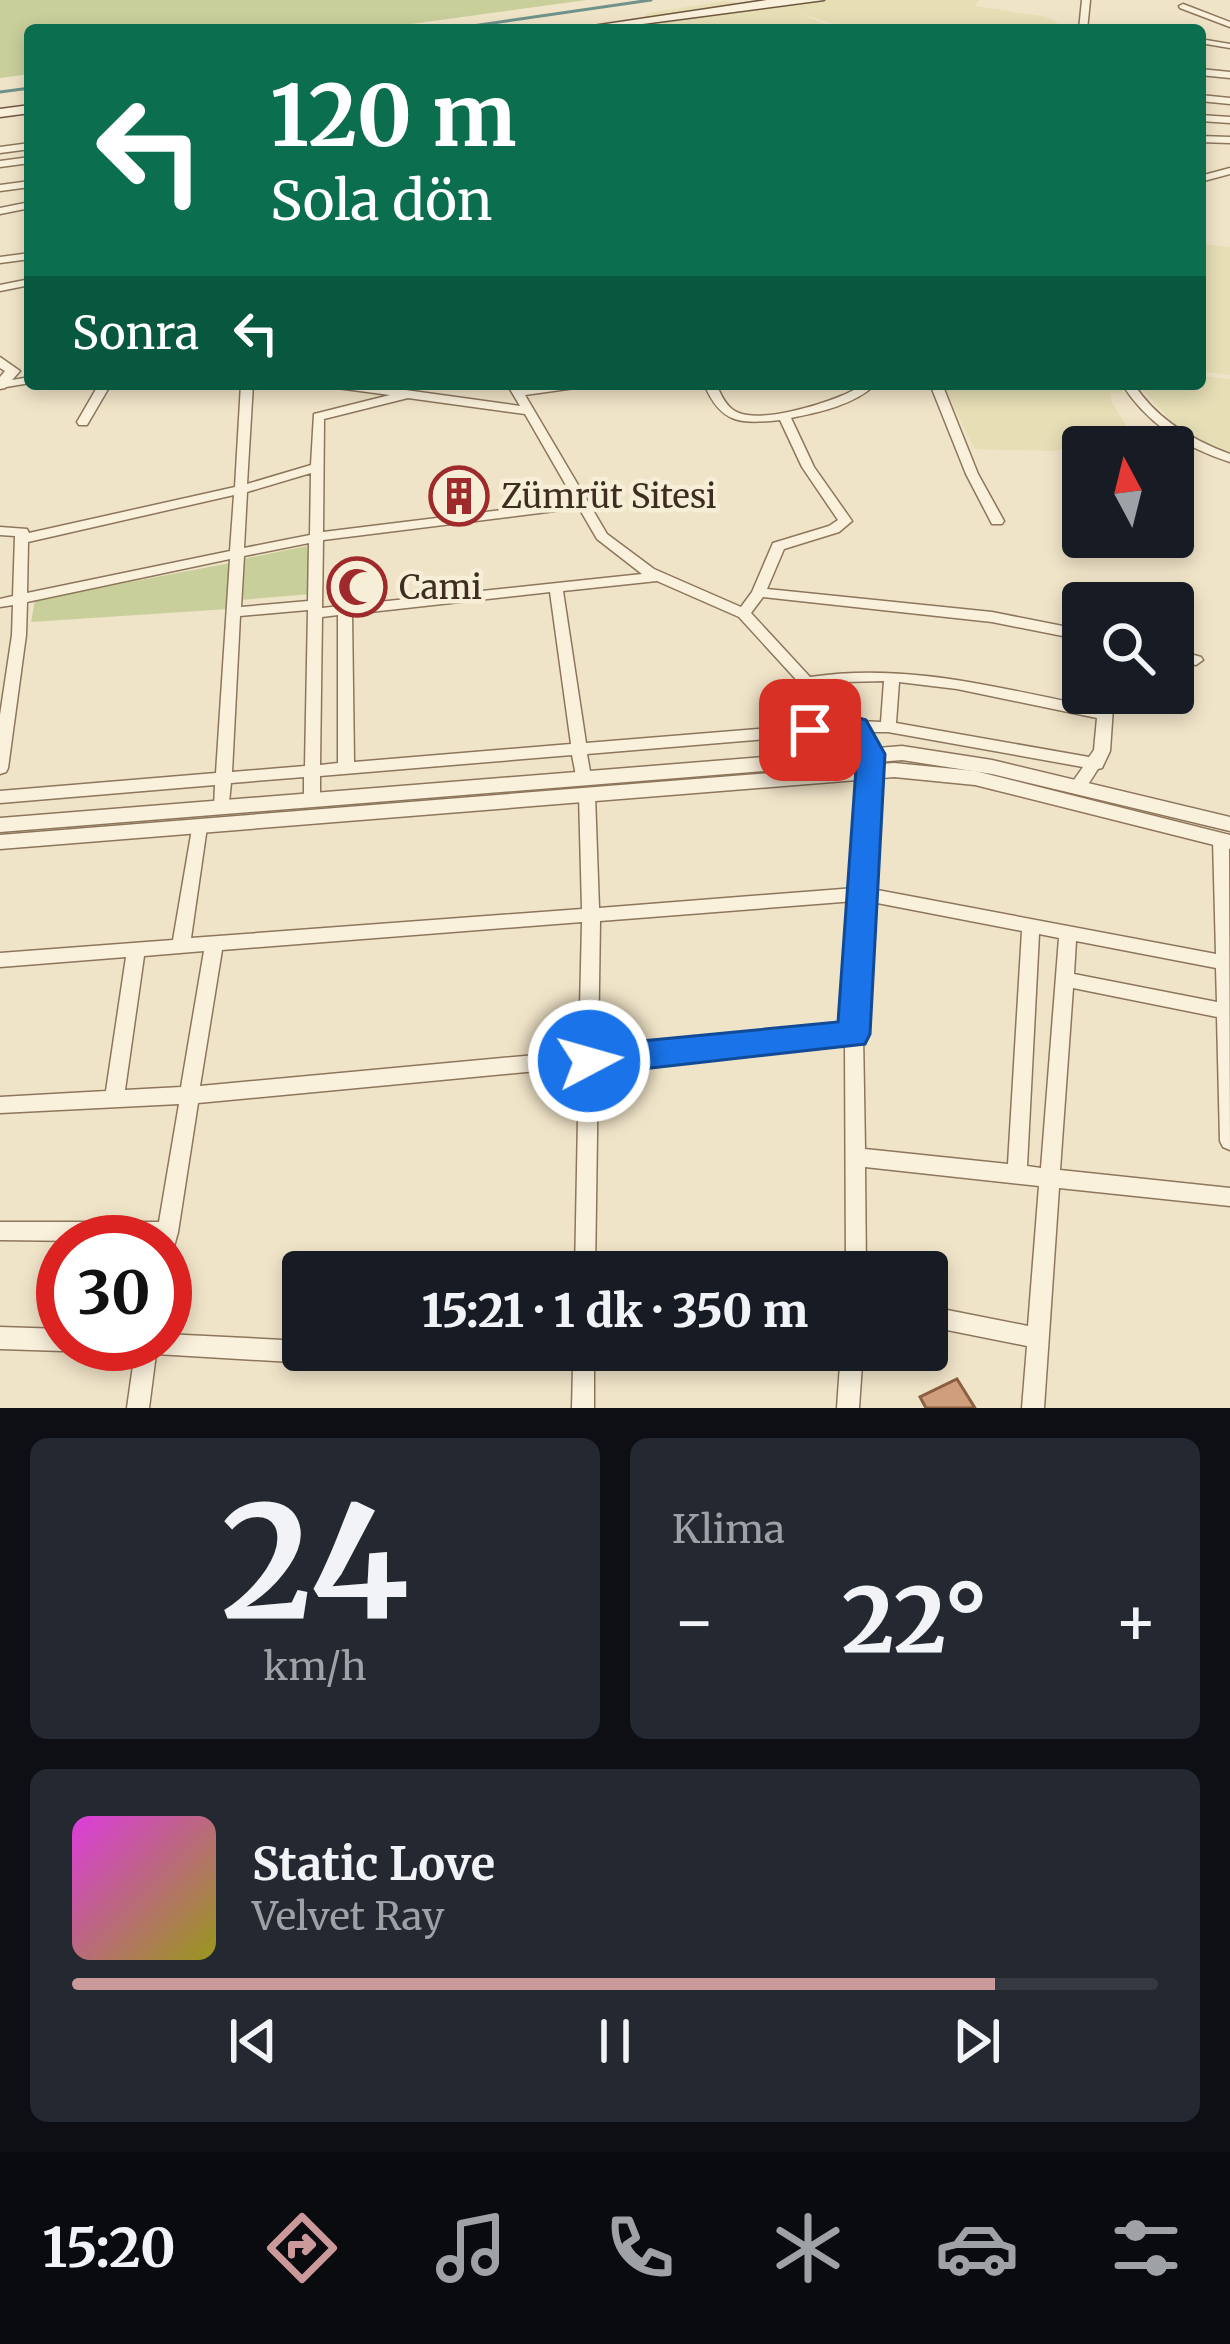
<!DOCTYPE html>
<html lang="tr">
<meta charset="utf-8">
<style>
:root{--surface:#171b24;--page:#242831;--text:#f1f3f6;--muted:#9ea1a6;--line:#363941;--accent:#cc999b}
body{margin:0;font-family:Merriweather,serif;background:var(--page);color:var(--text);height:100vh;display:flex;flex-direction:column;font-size:45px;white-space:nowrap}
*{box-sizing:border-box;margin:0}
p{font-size:39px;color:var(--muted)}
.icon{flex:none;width:66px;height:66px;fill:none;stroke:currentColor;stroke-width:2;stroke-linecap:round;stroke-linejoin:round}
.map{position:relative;height:1408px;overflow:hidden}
.side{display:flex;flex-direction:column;gap:30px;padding:30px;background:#0d0f14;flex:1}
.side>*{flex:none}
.hud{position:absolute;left:24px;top:24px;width:1182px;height:366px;border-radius:12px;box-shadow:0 6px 18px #0003;background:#0b6e4f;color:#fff;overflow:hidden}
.needle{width:78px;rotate:353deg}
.tools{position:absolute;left:1062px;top:426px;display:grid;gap:24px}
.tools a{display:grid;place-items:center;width:132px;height:132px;border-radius:12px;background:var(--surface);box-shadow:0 6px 18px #0003;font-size:60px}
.speed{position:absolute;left:36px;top:1215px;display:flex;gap:24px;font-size:60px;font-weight:700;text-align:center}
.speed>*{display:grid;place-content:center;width:156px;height:156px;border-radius:50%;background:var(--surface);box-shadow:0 6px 18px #0003;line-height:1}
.speed .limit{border:18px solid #d22;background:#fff;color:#111}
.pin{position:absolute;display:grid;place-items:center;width:102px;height:102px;color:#fff;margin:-51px;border-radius:24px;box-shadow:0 6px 18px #0006}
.me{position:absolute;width:132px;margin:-66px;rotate:84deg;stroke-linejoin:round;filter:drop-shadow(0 0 9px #0008)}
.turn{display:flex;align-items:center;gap:42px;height:252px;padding:0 48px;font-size:54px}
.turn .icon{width:156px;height:156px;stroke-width:2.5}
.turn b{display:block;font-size:84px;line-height:102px}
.then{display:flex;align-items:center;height:114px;padding:0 48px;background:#0003;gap:24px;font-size:45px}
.big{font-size:90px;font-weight:800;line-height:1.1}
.side .tile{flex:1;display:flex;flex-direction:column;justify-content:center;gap:18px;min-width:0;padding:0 42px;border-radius:18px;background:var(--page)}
.side .dial{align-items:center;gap:0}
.dial b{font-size:156px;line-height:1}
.song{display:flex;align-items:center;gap:36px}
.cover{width:144px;height:144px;border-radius:18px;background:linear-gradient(135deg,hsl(300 70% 55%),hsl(60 70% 35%))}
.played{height:12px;border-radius:6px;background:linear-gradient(90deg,var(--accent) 85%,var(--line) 85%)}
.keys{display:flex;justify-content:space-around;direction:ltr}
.heat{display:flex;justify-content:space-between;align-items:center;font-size:66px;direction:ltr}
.side .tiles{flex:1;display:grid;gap:30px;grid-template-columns:1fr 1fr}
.tile:last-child{grid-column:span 2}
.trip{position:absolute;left:282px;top:1251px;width:666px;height:120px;border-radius:12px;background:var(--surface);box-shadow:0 6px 18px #0003;font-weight:800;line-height:120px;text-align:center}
.tabs{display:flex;height:192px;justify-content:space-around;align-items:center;background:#090b0e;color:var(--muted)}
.tabs .icon{width:84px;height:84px}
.tabs .current{color:var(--accent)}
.tabs b{font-size:54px;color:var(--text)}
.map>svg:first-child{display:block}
.farmland{fill:#e6deb5}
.green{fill:#c9cf9b}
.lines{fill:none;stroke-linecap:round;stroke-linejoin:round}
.stream{stroke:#6f938a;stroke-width:3}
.building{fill:#cf9f7d;stroke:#8d5f41;stroke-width:3}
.minor-casing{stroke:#8d765c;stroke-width:3}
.tertiary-casing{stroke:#8d765c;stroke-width:3}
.secondary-casing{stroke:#6f573f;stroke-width:3}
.minor{fill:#faf1dc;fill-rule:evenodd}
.tertiary{fill:#faf1dc;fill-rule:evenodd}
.secondary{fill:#faf1dc;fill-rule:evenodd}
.route{fill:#1a73e8;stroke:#114b97;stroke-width:3}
.labels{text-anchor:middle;stroke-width:9;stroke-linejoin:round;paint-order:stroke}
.poi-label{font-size:33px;fill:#3d2e20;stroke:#f7eed8;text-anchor:start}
</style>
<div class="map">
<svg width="1230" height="1408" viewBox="0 0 1230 1408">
<rect width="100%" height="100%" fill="#f0e4c8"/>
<!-- farmland -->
<g class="farmland">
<path d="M750,0H979L975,6L1047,17L1062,26V30H845L852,29L799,13L833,28L629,30L648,13L726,1L763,6Z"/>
<path d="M1200,244L1230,247V375L1200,371Z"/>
<path d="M1200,376L1230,379V456L1199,442L1172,422L1138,384H1200Z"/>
<path d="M943,384H1118L1124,394L1111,393V401L1130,432V441L1051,451L974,449Z"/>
</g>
<!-- green -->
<g class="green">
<path d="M0,0H586L367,30H30V74L0,78Z"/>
<path d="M307,546L311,594L240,600L243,559Z"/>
<path d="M230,563L228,609L31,622L35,600Z"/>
</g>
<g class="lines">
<!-- stream -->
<g class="stream">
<path d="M445,30L651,0"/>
<path d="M0,92L30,88"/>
</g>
</g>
<!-- building -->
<g class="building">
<path d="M369,569L381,597L343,601L334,577Z"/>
<path d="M957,1379L975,1408H926L920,1397Z"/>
</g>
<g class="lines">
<defs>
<g id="minor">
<path d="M1082,0H1090L1087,30H1079Z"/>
<path d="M1183,4L1230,22V27L1180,8L1179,6Z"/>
<path d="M1200,39L1230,44V48L1200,43Z"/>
<path d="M1200,69L1230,72V78L1200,75Z"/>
<path d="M1200,115L1230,117V123L1200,121Z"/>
<path d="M1200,136L1230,137V143L1200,142Z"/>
<path d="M30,143V149L0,153V147Z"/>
<path d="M30,157V163L0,167V161Z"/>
<path d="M1230,168V174L1200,182V176Z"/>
<path d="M30,181V187L0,191V185Z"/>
<path d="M30,202V208L0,214V208Z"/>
<path d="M30,253V259L0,263V257Z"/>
<path d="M30,279V285L0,291V285Z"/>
<path d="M30,377V383L0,388V382Z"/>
<path d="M99,384H111L87,425H79L77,422Z"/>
<path d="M241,384H253L247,484L311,465L314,414L390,395L337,388L331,384H362L520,406L507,384H519L521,388L551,384H581L575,388L525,395L607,534L654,569L741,607L752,592L773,543L829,526L838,520L802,467L780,420C740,424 721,424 704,384H716C721,395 727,409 739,413C763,422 817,406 841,396C854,391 861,384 876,384C854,405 820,412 791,418L814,467L852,521L839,532L784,549L767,589L992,612L1083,630V640L992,622L763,597L751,613L810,677C909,662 1002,689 1098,708L1100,693H1114L1110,751L1102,768L1098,769C1091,779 1085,795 1071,791L1069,787L1083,767L888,732H869C889,767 875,847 872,889L1216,954L1213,839L1215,835H1227L1229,839L1230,1150L1223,1147L1220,1141L1217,1017L1073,988L1060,1170L1230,1188V1206L1059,1188L1044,1408H1022L1027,1346L927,1326V1306L1028,1326L1039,1186L865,1167L866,1272H846L845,1043L598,1065L595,1272H575L579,1067L198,1103L178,1232L172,1254L165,1257V1242L0,1240V1222H159L179,1104L0,1113V1097L106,1091L126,957L0,967V953L173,940L193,823H205L207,827L191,938L582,909L579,795L581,791H593L595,795L599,908L855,888L864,770L861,745L852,732L587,754L591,777L589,781H577L572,755L320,776V800L318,804H306L304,800V777L231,783L228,812H216L214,808L215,785L0,803V791L216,773L230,559L27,602L26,635L8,768L6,772L0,774V715L12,635L13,605L0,607V599L13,596L15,536L0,535V527L27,529L29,533L235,487ZM408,398L525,414L575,501L323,532L324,419ZM311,473L310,535L244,548L247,492ZM234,495L230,551L27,593L28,542ZM579,508L597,539L642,574L322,608L323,540ZM309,543L308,601L241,607L244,556ZM657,581L739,617L802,686L842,722L586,743L563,591ZM550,592L571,744L354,762L352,614ZM308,610L305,766L232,772L240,616ZM338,615V763L320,765L322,617ZM884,681L881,722L859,721L820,685L844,682ZM899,682L957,689L1097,718L1094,750L1089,757L896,723ZM855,901L845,1027L598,1050L600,921ZM872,902L1022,931L1008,1164L865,1149L863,1034ZM582,922L579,1051L200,1086L222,950ZM1039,934L1059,938L1041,1168L1027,1166ZM1076,941L1216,968L1217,1002L1074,974ZM204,951L181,1087L125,1090L144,956Z"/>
<path d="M930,384H942L978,474L1004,521L1002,524H992L966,474Z"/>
<path d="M1122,384H1134C1156,419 1192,440 1230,454V462C1186,448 1147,424 1122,384Z"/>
<path d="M1173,649L1201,657L1203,660L1196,665L1173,659Z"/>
<path d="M0,1327L63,1329V1344H72L71,1347L63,1351L0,1349Z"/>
<path d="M165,1334L303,1341V1350H594V1408H572L573,1367L358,1366L156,1354L149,1408H127L136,1344H165Z"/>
<path d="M841,1350H863L859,1408H837Z"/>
</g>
<g id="tertiary">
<path d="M1200,95L1230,98V104L1200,101Z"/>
<path d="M0,357L20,371L5,388L0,389V377L5,371L0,368Z"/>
<path d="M902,746L992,760L1230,817V831L992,774L902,760L0,832V818Z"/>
<path d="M894,763L975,771L1230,835V849L975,785L894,777L0,849V835Z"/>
</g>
<g id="secondary">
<path d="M767,0H824L597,30H566Z"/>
<path d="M30,105V113L0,117V109Z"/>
</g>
</defs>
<!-- minor casing -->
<use href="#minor" class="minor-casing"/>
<!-- tertiary casing -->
<use href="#tertiary" class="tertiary-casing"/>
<!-- secondary casing -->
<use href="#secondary" class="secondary-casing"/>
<!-- minor -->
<use href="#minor" class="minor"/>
<!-- tertiary -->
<use href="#tertiary" class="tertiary"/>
<!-- secondary -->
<use href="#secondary" class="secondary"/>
</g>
<!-- route -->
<path class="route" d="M856,717L866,720L885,754L870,1034L865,1044L589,1075L577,1071L572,1061L577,1051L589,1046L838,1022L857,754L848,737L810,740L796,730L810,721Z"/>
<!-- icons -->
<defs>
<symbol id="building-ring" viewBox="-11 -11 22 22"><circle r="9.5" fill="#f7eed8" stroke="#9e2a2b" stroke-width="1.5"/><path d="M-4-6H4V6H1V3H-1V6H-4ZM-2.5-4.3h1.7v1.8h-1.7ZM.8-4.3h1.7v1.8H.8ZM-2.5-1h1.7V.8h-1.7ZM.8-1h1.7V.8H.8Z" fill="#9e2a2b"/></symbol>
<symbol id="mosque-ring" viewBox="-11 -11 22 22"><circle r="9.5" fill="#f7eed8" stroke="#9e2a2b" stroke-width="1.5"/><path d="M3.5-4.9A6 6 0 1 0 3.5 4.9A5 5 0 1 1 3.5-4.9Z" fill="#9e2a2b"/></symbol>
</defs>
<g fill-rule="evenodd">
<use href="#building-ring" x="426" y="463" width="66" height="66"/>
<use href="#mosque-ring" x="324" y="554" width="66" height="66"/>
</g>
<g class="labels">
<!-- poi labels -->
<g class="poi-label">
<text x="501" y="508">Zümrüt Sitesi</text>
<text x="399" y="599">Cami</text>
</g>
</g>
</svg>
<div class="tools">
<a><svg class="needle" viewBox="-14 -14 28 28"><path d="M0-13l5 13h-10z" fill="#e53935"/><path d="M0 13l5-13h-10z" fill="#9ea1a6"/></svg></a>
<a><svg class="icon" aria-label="search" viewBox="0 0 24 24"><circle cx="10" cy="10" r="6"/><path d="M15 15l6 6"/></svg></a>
</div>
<div class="speed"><div class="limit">30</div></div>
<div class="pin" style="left:810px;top:730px;background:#d93025"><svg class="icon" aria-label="arrive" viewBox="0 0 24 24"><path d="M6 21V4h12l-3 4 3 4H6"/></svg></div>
<svg class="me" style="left:589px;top:1061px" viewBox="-20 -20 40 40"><circle r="17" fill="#1a73e8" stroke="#fff" stroke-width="3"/><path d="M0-11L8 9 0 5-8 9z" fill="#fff"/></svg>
<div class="trip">15:21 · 1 dk · 350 m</div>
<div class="hud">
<div class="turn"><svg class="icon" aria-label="left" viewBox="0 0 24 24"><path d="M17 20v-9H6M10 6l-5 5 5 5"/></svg><div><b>120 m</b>Sola dön</div></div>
<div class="then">Sonra<svg class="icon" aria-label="left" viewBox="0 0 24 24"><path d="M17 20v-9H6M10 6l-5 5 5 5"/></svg></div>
</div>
</div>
<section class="side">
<div class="tiles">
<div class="tile dial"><b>24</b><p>km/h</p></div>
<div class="tile"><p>Klima</p>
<div class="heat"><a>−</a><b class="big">22°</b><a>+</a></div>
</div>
<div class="tile">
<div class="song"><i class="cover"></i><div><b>Static Love</b><p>Velvet Ray</p></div></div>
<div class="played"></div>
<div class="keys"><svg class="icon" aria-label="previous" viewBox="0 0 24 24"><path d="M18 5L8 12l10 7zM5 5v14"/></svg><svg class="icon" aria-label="pause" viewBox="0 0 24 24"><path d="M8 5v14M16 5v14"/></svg><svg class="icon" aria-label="next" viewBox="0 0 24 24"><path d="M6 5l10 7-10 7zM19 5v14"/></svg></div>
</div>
</div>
</section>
<nav class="tabs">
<b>15:20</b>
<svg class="icon current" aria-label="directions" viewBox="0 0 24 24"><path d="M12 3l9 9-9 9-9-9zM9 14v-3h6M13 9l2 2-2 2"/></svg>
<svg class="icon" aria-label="music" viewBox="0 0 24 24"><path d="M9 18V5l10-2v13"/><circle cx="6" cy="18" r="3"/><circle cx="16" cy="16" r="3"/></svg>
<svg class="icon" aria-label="phone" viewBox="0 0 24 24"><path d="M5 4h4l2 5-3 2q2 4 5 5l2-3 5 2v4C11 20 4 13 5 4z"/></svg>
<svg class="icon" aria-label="climate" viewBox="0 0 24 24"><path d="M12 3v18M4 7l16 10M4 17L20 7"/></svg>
<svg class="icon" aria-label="car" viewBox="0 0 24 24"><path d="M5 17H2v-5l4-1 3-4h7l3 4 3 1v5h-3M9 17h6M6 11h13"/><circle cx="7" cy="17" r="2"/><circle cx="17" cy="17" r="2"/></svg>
<svg class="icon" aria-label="filters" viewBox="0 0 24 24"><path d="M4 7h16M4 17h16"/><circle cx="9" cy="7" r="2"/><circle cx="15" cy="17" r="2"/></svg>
</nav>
